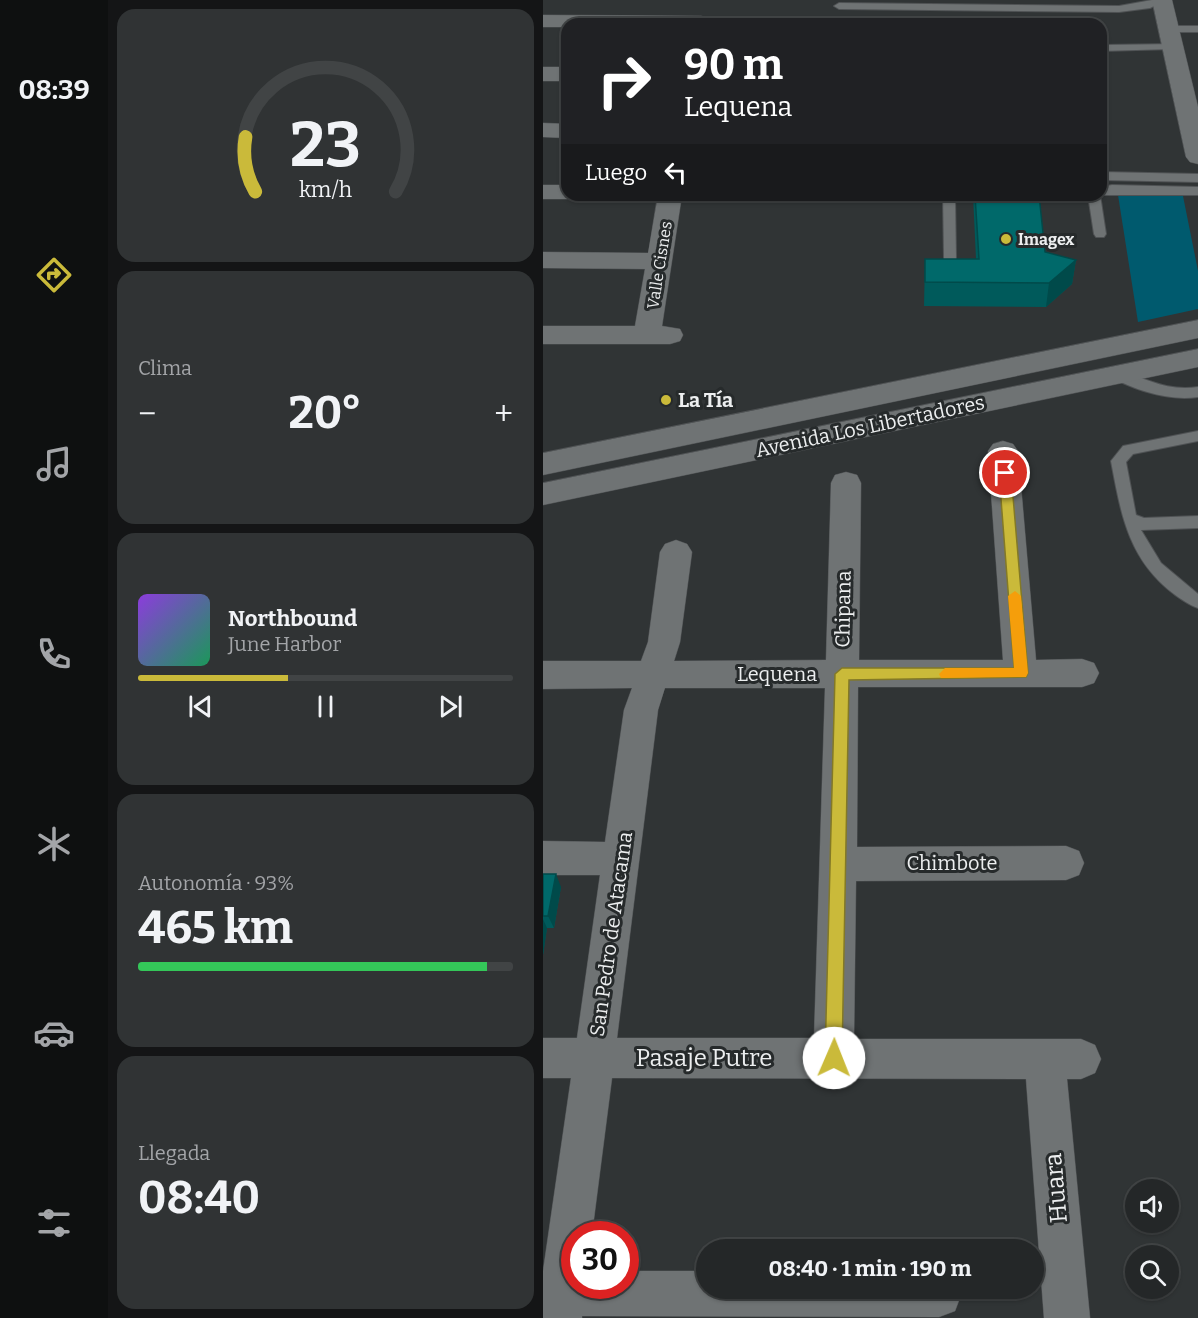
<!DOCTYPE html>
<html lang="es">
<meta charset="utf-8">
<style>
:root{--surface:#242728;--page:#303334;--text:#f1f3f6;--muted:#a3a5a8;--line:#414445;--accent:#caba3a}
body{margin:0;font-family:Bitter,serif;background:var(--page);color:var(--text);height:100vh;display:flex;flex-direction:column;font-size:22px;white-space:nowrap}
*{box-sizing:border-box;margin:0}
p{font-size:20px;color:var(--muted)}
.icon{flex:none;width:33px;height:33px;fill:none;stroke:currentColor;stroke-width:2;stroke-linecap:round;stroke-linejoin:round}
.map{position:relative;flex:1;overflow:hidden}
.side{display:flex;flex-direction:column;gap:9px;padding:9px;background:#141516;width:435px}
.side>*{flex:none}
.top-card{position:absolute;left:18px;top:18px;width:546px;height:183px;border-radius:18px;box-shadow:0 2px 4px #0004,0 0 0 2px var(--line);background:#202124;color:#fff;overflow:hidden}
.buttons{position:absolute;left:582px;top:1179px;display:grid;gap:12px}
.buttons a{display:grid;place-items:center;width:54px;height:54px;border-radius:50%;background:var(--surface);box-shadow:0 2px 4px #0004,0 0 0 2px var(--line);font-size:30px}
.speed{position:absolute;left:18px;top:1221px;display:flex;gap:12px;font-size:30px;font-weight:700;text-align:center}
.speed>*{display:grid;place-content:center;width:78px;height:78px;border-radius:50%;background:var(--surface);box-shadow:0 2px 4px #0004,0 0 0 2px var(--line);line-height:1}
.speed .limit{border:9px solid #d22;background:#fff;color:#111}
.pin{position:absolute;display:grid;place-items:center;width:51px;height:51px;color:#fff;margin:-26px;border:3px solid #fff;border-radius:50%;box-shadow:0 2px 6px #0007}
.me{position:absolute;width:66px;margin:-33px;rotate:1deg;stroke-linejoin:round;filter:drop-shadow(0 0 4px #0008)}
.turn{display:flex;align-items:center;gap:21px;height:126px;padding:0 24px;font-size:27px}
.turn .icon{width:78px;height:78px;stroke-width:2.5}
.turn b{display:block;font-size:42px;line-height:51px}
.then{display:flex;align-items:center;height:57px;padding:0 24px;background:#0003;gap:12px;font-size:22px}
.big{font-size:45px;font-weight:700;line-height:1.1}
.side .card{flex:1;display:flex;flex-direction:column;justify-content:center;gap:9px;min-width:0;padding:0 21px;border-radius:18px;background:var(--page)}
.side .dial{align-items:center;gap:0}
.dial svg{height:156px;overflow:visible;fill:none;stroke:var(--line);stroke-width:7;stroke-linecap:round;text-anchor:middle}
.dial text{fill:var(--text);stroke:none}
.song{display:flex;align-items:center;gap:18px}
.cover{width:72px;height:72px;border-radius:9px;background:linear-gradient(135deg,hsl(270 70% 55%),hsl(150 70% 35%))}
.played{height:6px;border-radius:3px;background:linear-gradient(90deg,var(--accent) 40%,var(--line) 40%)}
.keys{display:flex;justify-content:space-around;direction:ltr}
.heat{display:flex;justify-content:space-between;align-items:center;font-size:33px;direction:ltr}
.charge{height:9px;border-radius:4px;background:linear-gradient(90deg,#34c759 93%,var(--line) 0)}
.trip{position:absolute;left:153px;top:1239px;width:348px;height:60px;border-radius:30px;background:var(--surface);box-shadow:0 2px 4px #0004,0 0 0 2px var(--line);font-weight:700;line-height:60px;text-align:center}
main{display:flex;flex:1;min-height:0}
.dock{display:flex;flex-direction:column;width:108px;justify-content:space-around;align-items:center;background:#0e1010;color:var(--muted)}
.dock .icon{width:42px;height:42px}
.dock .on{color:var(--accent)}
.dock b{font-size:27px;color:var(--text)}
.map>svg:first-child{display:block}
.green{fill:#005a6e}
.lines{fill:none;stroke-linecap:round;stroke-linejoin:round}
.service-casing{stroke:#4f5254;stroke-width:2}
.minor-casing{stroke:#4f5254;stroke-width:1}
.tertiary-casing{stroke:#4f5254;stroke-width:1}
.service{fill:#6f7374;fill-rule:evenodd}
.minor{fill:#6f7374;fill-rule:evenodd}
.tertiary{fill:#6f7374;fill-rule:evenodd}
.wall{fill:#005a5b}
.shaded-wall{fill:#004a4a}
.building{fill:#00696a;stroke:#004a4a;stroke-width:1.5}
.route{fill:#caba3a;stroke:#837926;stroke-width:1.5}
.slow{fill:#f59e0b}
.poi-dot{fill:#caba3a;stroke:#262a2b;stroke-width:2}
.labels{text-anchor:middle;stroke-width:6;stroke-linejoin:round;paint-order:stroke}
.far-poi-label{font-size:16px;font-weight:bold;fill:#eceeef;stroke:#262a2b;text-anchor:start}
.far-street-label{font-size:16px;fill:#eceeef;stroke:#262a2b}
.poi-label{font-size:20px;font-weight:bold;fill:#eceeef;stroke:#262a2b;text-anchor:start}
.street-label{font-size:20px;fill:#eceeef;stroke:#262a2b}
.near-street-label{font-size:24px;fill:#eceeef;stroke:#262a2b}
</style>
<main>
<nav class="dock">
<b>08:39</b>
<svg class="icon on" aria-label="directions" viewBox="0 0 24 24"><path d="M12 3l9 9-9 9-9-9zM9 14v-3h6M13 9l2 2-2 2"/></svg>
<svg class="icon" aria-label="music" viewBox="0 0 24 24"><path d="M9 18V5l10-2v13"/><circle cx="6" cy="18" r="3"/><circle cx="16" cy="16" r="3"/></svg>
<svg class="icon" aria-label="phone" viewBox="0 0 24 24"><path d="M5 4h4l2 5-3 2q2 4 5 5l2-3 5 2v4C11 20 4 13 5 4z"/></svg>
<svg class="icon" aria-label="climate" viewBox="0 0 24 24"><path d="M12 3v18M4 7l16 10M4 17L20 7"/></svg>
<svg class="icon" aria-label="car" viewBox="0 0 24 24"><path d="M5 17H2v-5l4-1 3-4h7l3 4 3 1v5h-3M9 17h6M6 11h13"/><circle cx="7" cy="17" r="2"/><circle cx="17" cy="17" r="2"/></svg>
<svg class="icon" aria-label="filters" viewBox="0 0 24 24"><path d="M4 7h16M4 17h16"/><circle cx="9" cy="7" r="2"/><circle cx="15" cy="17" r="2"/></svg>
</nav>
<section class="side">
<div class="card dial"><svg viewBox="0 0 100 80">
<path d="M14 69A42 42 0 1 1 86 69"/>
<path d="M14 69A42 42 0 0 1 9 41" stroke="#caba3a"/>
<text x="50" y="56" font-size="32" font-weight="700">23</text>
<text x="50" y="72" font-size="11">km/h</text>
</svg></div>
<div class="card"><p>Clima</p>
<div class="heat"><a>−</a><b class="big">20°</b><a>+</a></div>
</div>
<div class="card">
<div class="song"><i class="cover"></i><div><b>Northbound</b><p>June Harbor</p></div></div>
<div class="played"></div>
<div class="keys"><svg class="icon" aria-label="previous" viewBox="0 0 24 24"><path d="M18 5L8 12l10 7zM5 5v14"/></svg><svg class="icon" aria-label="pause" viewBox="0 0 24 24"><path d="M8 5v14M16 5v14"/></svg><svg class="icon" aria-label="next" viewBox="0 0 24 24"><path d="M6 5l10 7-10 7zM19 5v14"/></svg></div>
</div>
<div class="card"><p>Autonomía · 93%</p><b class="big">465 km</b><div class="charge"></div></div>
<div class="card"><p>Llegada</p><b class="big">08:40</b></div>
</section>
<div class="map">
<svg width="655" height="1318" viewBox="0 0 655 1318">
<rect width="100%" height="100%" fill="#303435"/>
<!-- green -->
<path class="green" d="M575,195L640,196L655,271V309L595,322Z"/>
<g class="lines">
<defs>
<g id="service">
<path d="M609,0H623L607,8L576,12L296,9L291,6L296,3L576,6Z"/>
<path d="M655,26V32H626L621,29L626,26Z"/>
<path d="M634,44V48L630,49L558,51V45Z"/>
<path d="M558,172L655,174V182L558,180Z"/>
<path d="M569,185L655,187V195H558V187Z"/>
<path d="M400,195H412L413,259L407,263L401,259Z"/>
<path d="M545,195H557L563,234L561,237H553L551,234Z"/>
<path d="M574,370C603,378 624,392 655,387V397C625,401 596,391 569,378V372Z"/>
<path d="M655,431V441L590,454L583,462L593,515L601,518L655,516V528L598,530L618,563L655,594V608C646,605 638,599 631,594C585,559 578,514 568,461L580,446Z"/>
</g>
<g id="minor">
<path d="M609,0H629L655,107V164L647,162L643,157Z"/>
<path d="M0,15L158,16L165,18L169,22L24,24V27H0Z"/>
<rect x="0" y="67" width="24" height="14"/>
<path d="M0,123L24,124V138L0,137Z"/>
<path d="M0,185H24V195H34L24,199H0Z"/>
<path d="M115,195H139L119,326L137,329L140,335L137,341L127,344H0V326H92L102,269L0,268V252L105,253Z"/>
<path d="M460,441L470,444L475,451L493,660L539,659L551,663L556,673L551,683L539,687H315L314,847L523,846L536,851L541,863L536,875L523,880L313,881L311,1039H538L552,1045L558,1059L552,1073L538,1079H524L547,1318H501L483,1079L69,1078L49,1234H32V1286H82V1271H164V1288H416L418,1295L412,1311L396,1317L39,1316V1318H0V1271L28,1078H0V1038H34L57,875H0V841L62,842L81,710L89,688L0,689V661H98L105,642L117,552L122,544L133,540L144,544L149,552L137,642L131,661L283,660L288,483L292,475L303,472L314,475L318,483L316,660H460L445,451L450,444ZM122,688H282L271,1038H74L115,710Z"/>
</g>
<g id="tertiary">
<path d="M655,320V338L0,475V453Z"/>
<path d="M655,349V367L0,505V483Z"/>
</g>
</defs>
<!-- service casing -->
<use href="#service" class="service-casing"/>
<!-- minor casing -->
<use href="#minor" class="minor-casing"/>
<!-- tertiary casing -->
<use href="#tertiary" class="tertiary-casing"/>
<!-- service -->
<use href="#service" class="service"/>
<!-- minor -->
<use href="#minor" class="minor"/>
<!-- tertiary -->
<use href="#tertiary" class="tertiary"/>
</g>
<!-- wall -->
<g class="wall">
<path d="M430,195H496L502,252L533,260L529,284L503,307L381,306L382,259H433Z"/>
<path d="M0,874L18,887L11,928H4L0,955Z"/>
</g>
<!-- shaded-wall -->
<g class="shaded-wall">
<path d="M533,260L529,284L503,307L506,283Z"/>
<path d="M13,874L18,887L11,928L5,916Z"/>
<path d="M0,919L4,928L0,955Z"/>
</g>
<!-- building -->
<g class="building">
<path d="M432,195H496L502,252L533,260L506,283L382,282V259H436Z"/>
<path d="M0,874H13L5,916H0Z"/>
</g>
<!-- route -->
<path class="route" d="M462,469L468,473L485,673L483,677L306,680L299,1058L297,1064L291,1067L285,1064L282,1058L292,674L299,668H471L456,473Z"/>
<!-- slow -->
<path class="slow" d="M472,591L478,596L485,673L483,677L398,678L396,674L402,668H471L465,596Z"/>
<!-- markers -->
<g class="poi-dot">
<circle cx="463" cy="239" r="6"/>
<circle cx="123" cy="400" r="6"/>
</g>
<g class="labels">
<!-- far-poi labels -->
<g class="far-poi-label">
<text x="475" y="245">Imagex</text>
</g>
<!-- far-street labels -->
<g class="far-street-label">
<text transform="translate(116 265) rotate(-81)" y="6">Valle Cisnes</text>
</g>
<!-- poi labels -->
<g class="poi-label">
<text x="135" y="407">La Tía</text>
</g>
<!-- street labels -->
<g class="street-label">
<text transform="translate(327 426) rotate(-12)" y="7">Avenida Los Libertadores</text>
<text transform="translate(300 609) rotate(-89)" y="7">Chipana</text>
<text x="234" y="681">Lequena</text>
<text x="409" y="870">Chimbote</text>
<text transform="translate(68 934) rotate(-82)" y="7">San Pedro de Atacama</text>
</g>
<!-- near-street labels -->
<g class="near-street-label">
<text x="161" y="1066">Pasaje Putre</text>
<text transform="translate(513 1188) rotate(-95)" y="8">Huara</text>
</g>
</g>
</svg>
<div class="buttons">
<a><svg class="icon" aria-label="sound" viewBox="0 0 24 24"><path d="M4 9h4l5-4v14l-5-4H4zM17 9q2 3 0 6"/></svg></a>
<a><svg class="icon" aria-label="search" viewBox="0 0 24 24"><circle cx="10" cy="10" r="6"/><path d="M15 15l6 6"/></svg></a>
</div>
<div class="speed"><div class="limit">30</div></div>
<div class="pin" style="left:462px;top:473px;background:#d93025"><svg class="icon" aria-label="arrive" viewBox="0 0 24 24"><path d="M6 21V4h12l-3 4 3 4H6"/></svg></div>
<svg class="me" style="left:291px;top:1058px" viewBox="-20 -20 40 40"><circle r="19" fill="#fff"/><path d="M0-13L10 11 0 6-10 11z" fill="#caba3a"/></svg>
<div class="trip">08:40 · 1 min · 190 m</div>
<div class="top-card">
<div class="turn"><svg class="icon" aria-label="right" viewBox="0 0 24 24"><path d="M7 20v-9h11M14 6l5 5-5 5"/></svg><div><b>90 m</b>Lequena</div></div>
<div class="then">Luego<svg class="icon" aria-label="left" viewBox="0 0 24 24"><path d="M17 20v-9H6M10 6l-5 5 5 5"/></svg></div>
</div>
</div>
</main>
